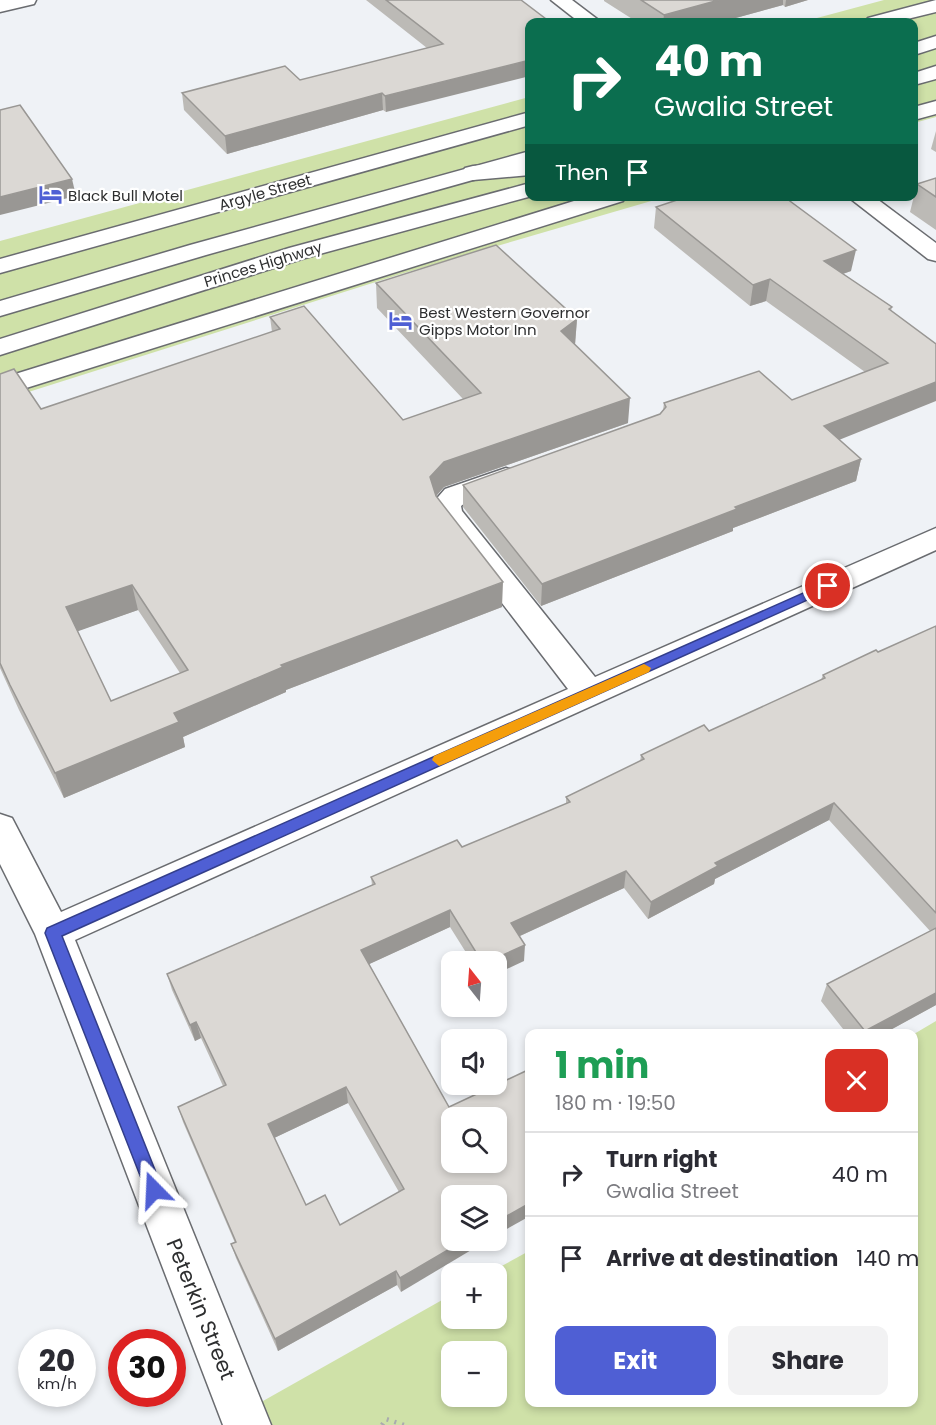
<!DOCTYPE html>
<meta charset="utf-8">
<style>
body{margin:0;font-family:Poppins,sans-serif;background:#f2f2f3;color:#2b2b33;height:100vh;display:flex;flex-direction:column;font-size:22px;white-space:nowrap}
*{box-sizing:border-box;margin:0}
p{font-size:20px;color:#7c7c81}
.icon{flex:none;width:33px;height:33px;fill:none;stroke:currentColor;stroke-width:2;stroke-linecap:round;stroke-linejoin:round}
.map{position:relative;flex:1;overflow:hidden}
.side{position:absolute;left:525px;top:1029px;width:393px;height:378px;display:flex;flex-direction:column;background:#fff;border-radius:12px;box-shadow:0 3px 9px #0003}
.side>*{flex:none}
.banner{position:absolute;left:525px;top:18px;width:393px;height:183px;border-radius:12px;box-shadow:0 3px 9px #0003;background:#0b6e4f;color:#fff;overflow:hidden}
.needle{width:39px;rotate:343deg}
.controls{position:absolute;left:441px;top:951px;display:grid;gap:12px}
.controls a{display:grid;place-items:center;width:66px;height:66px;border-radius:12px;background:#fff;box-shadow:0 3px 9px #0003;font-size:30px}
.speed{position:absolute;left:18px;top:1329px;display:flex;gap:12px;font-size:30px;font-weight:700;text-align:center}
.speed>*{display:grid;place-content:center;width:78px;height:78px;border-radius:50%;background:#fff;box-shadow:0 3px 9px #0003;line-height:1}
.speed small{font-size:15px;font-weight:400}
.speed .limit{border:9px solid #d22;background:#fff;color:#111}
.pin{position:absolute;display:grid;place-items:center;width:51px;height:51px;color:#fff;margin:-26px;border:3px solid #fff;border-radius:50%;box-shadow:0 2px 6px #0007}
.me{position:absolute;width:66px;margin:-33px;rotate:339deg;stroke-linejoin:round;filter:drop-shadow(0 0 4px #0008)}
.turn{display:flex;align-items:center;gap:21px;height:126px;padding:0 30px;font-size:27px}
.turn .icon{width:78px;height:78px;stroke-width:2.5}
.turn b{display:block;font-size:42px;line-height:51px}
.then{display:flex;align-items:center;height:57px;padding:0 30px;background:#0003;gap:12px;font-size:22px}
.round{display:grid;place-items:center;flex:none;width:63px;height:63px;border-radius:12px;background:#f2f2f3}
.headline{display:flex;align-items:center;justify-content:space-between;height:102px;padding:0 30px}
h1{font-size:36px;font-weight:700;line-height:45px;color:#1e9e55}
.cta{display:flex;gap:12px;margin-top:auto;padding:12px 30px}
.cta a{flex:1;height:69px;border-radius:12px;background:#4f5fd4;color:#fff;font-size:24px;font-weight:700;line-height:69px;text-align:center}
.cta a+a{background:#f2f2f3;color:#2b2b33}
ul{padding:0;list-style:none}
li{display:flex;align-items:center;gap:18px;height:84px;padding:0 30px;border-top:2px solid #e1e1e2}
li div{flex:1}
li b{display:block;font-size:22px}
li em{font-style:normal}
.map>svg:first-child{display:block}
.green{fill:#cfe1a8;fill-rule:evenodd}
.lines{fill:none;stroke-linecap:round;stroke-linejoin:round}
.minor-casing{stroke:#6a6c70;stroke-width:3}
.highway-casing{stroke:#6a6c70;stroke-width:3}
.path{stroke:#a9abae;stroke-width:4.5;stroke-dasharray:2 6;stroke-linecap:butt}
.minor{fill:#fff;fill-rule:evenodd}
.highway{fill:#fff;fill-rule:evenodd}
.wall{fill:#bcbab6;fill-rule:evenodd}
.shaded-wall{fill:#999794}
.building{fill:#dbd8d4;stroke:#999794;stroke-width:1.5;fill-rule:evenodd}
.route{fill:#4f5fd4;stroke:#333e8a;stroke-width:1.5}
.slow{fill:#f59e0b}
.labels{text-anchor:middle;dominant-baseline:central;stroke-width:4.5;stroke-linejoin:round;paint-order:stroke}
.far-street-label{font-size:15px;fill:#2d2e2f;stroke:#fff}
.far-poi-label{font-size:15px;fill:#2d2e2f;stroke:#fff;text-anchor:start}
.near-street-label{font-size:21px;fill:#2d2e2f;stroke:#fff}
</style>
<div class="map">
<svg width="936" height="1425" viewBox="0 0 936 1425">
<rect width="100%" height="100%" fill="#eff2f6"/>
<g class="green">
<polygon points="884,0 936,0 936,117 914,123 914,22 802,22"/>
<polygon points="529,97 530,196 665,197 401,274 0,401 0,241"/>
<path d="M936,1021v404h-701l-3,-10 31,-14 188,-106 1,23h44v-44l-7,-1 40,-22 1,151h384v-368zM452,1352h44v44h-44z"/>
</g>
<g class="lines">
<defs>
<g id="minor">
<polygon points="0,0 36,0 34,4 0,12"/>
<polygon points="551,0 572,0 601,22 579,22"/>
<polygon points="936,0 936,12 895,22 865,22 868,18"/>
<polygon points="936,101 936,114 914,120 914,107"/>
<polygon points="530,112 530,125 0,273 0,259"/>
<polygon points="530,161 530,175 473,180 465,178 462,173 465,168 473,166"/>
<polygon points="590,196 626,196 623,201 23,389 0,392 0,376 12,375"/>
<polygon points="847,196 873,196 936,243 936,261 928,259"/>
<polygon points="506,468 516,471 520,477 516,483 465,503 461,506 462,511 595,677 936,528 936,550 75,940 271,1425 223,1425 35,934 0,864 0,814 12,818 61,912 568,689 433,513 432,504 445,489"/>
</g>
<g id="highway">
<polygon points="936,36 936,48 914,55 914,43"/>
<polygon points="936,66 936,79 914,85 914,73"/>
<polygon points="530,151 530,164 206,255 0,316 0,301 190,245"/>
<polygon points="530,183 530,196 532,196 305,258 0,355 0,339 289,248"/>
</g>
</defs>
<use href="#minor" class="minor-casing"/>
<use href="#highway" class="highway-casing"/>
<polyline class="path" points="382,1425 386,1419 404,1425"/>
<use href="#minor" class="minor"/>
<use href="#highway" class="highway"/>
</g>
<g class="wall">
<polygon points="366,0 521,0 386,112 383,110 227,154 184,110 182,93 300,80 427,48"/>
<polygon points="604,0 808,0 785,7 783,5 721,22 637,22 604,1"/>
<polygon points="936,131 936,152 931,149"/>
<polygon points="936,178 936,230 910,212 917,184"/>
<polygon points="656,207 851,271 843,274 892,307 891,311 936,344 839,440 861,459 856,481 733,528 733,531 541,606 463,507 463,485 660,414 663,410 664,403 792,400 865,372 766,301 750,306 654,228"/>
<path d="M376,283l201,36 -2,26 53,78 -184,64 -8,9 66,111 -216,83v2l-103,45 2,10 -121,51 -45,-88 -19,-42v-294l41,35 231,-77 -2,-15 133,103 60,-21 -86,-91zM138,610l42,63 -69,28 -34,-70z"/>
<path d="M936,626v379l-53,29h-36l-26,-33 6,-17 103,-53 -101,-111 -114,59 -1,5 -66,35 -24,-31 -104,48 4,25 -52,1 -22,-35 -81,37 80,143 -48,185 -4,-7 -119,66 -42,-93 -5,-14 4,-1 -52,-121 -5,-15 45,-21 -22,-48 -6,3 -23,-51 -5,-16 205,-89 -1,-8 91,-30 104,-43v-7l74,-35 1,-7 68,-24 112,-51 2,-5 55,-23zM348,1103l51,89 -59,33 -34,-20 -32,-67z"/>
</g>
<g class="shaded-wall">
<polygon points="719,0 783,0 783,5 721,22 663,22 664,15"/>
<polygon points="786,0 808,0 785,7"/>
<polygon points="530,60 530,76 386,112 385,96"/>
<polygon points="382,93 383,110 227,154 225,136"/>
<polygon points="72,179 76,196 0,215 0,197"/>
<polygon points="856,250 851,271 819,282 824,261"/>
<polygon points="770,279 766,301 750,306 753,285"/>
<polygon points="577,319 575,344 559,356 561,331"/>
<polygon points="936,382 936,401 819,448 824,426"/>
<polygon points="630,398 628,423 444,487 430,503 430,477 444,462"/>
<polygon points="861,459 856,481 733,528 733,531 541,606 542,584 735,507"/>
<polygon points="503,582 502,607 286,690 286,692 183,737 185,747 64,798 55,773 174,713 281,665"/>
<polygon points="132,585 138,610 73,633 66,607"/>
<polygon points="834,803 829,820 715,879 714,884 648,919 651,902 715,863"/>
<polygon points="626,871 624,888 511,940 511,923"/>
<polygon points="450,910 450,927 363,967 361,950"/>
<polygon points="525,945 524,961 496,974 496,962 487,962"/>
<polygon points="936,993 936,1005 883,1034 864,1034 865,1031"/>
<polygon points="196,1022 201,1038 195,1041 190,1025"/>
<polygon points="346,1087 348,1103 272,1139 268,1124"/>
<polygon points="530,1203 530,1216 496,1235 496,1222"/>
<polygon points="465,1240 488,1240 401,1292 400,1278"/>
<polygon points="396,1271 397,1285 278,1351 275,1339"/>
</g>
<g class="building">
<polygon points="386,0 521,0 550,22 530,22 530,60 385,96 382,93 225,136 182,93 285,66 300,80 443,44"/>
<polygon points="641,0 719,0 664,15"/>
<polygon points="20,105 72,179 0,197 0,110"/>
<polygon points="936,178 936,197 917,184"/>
<polygon points="689,196 783,196 856,250 824,261 892,307 889,309 936,344 936,382 824,426 861,459 735,507 737,509 542,584 463,485 660,414 666,407 664,403 759,371 792,400 888,363 770,279 753,285 656,207"/>
<path d="M496,245l81,74 -16,12 69,67 -186,64 -14,15 6,19 67,86 -222,83 2,2 -109,46 5,9 -124,51 -45,-88 -10,-22v-289l14,-5 27,40 239,-80 -10,-12 34,-11 99,114 78,-27 -105,-110zM132,585l56,85 -77,31 -45,-94z"/>
<path d="M936,626v287l-102,-110 -119,60 3,3 -67,36 -25,-31 -115,52 14,22 -38,17h-5l-32,-52 -89,40 88,157 81,-38v134l-34,19v-26h-44v44h13l-65,38 -4,-7 -121,68 -44,-95 5,-2 -58,-135 48,-22 -30,-63 -6,3 -23,-51 208,-90 -4,-7 86,-37 5,7 108,-45 -4,-5 78,-38 -3,-4 63,-30 5,6 116,-53 -2,-3 53,-25 2,2zM346,1087l58,102 -64,36 -15,-30 -19,10 -38,-81zM452,1118h44v44h-44z"/>
<polygon points="936,928 936,993 865,1031 827,984"/>
</g>
<polygon class="route" points="828,582 832,583 834,586 832,589 62,936 163,1190 160,1196 154,1198 148,1196 45,933 47,928"/>
<polygon class="slow" points="644,664 651,668 649,672 444,764 439,766 432,760 434,756"/>
<defs>
<symbol id="hotel-bare" viewBox="-9 -9 18 18"><path d="M-6-4.5h1.5V1H6V5H4.5V3h-9V5H-6ZM-4 0a1.8 1.8 0 1 1 3.6 0ZM.5 0V-2.5h3Q6-2.5 6 0Z" fill="#4f5fd4" stroke="#fff" stroke-width="2.5" paint-order="stroke"/></symbol>
</defs>
<g fill-rule="evenodd">
<use href="#hotel-bare" x="34" y="178" width="33" height="33"/>
<use href="#hotel-bare" x="384" y="304" width="33" height="33"/>
</g>
<g class="labels">
<g class="far-street-label">
<text transform="translate(265 192) rotate(-16)">Argyle Street</text>
<text transform="translate(263 264) rotate(-17)">Princes Highway</text>
</g>
<g class="far-poi-label">
<text x="68" y="195">Black Bull Motel</text>
<text x="419" y="312">Best Western Governor<tspan x="419" dy="17">Gipps Motor Inn</tspan></text>
</g>
<g class="near-street-label">
<text transform="translate(201 1309) rotate(68)">Peterkin Street</text>
</g>
</g>
</svg>
<div class="controls">
<a><svg class="needle" viewBox="-14 -14 28 28"><path d="M0-13l5 13h-10z" fill="#e53935"/><path d="M0 13l5-13h-10z" fill="#7c7c81"/></svg></a>
<a><svg class="icon" aria-label="sound" viewBox="0 0 24 24"><path d="M4 9h4l5-4v14l-5-4H4zM17 9q2 3 0 6"/></svg></a>
<a><svg class="icon" aria-label="search" viewBox="0 0 24 24"><circle cx="10" cy="10" r="6"/><path d="M15 15l6 6"/></svg></a>
<a><svg class="icon" aria-label="layers" viewBox="0 0 24 24"><path d="M12 4l9 5-9 5-9-5zM3 14l9 5 9-5"/></svg></a>
<a>+</a>
<a>−</a>
</div>
<div class="speed"><div>20<small>km/h</small></div><div class="limit">30</div></div>
<div class="pin" style="left:828px;top:586px;background:#d93025"><svg class="icon" aria-label="arrive" viewBox="0 0 24 24"><path d="M6 21V4h12l-3 4 3 4H6"/></svg></div>
<svg class="me" style="left:154px;top:1190px" viewBox="-20 -20 40 40"><path d="M0-17L14 15 0 8-14 15z" fill="#4f5fd4" stroke="#fff" stroke-width="4"/></svg>
<div class="banner">
<div class="turn"><svg class="icon" aria-label="right" viewBox="0 0 24 24"><path d="M7 20v-9h11M14 6l5 5-5 5"/></svg><div><b>40 m</b>Gwalia Street</div></div>
<div class="then">Then<svg class="icon" aria-label="arrive" viewBox="0 0 24 24"><path d="M6 21V4h12l-3 4 3 4H6"/></svg></div>
</div>
<section class="side">
<div class="headline"><div><h1>1 min</h1><p>180 m · 19:50</p></div><a class="round" style="background:#d93025;color:#fff"><svg class="icon" aria-label="close" viewBox="0 0 24 24"><path d="M6 6l12 12M18 6L6 18"/></svg></a></div>
<ul>
<li><svg class="icon" aria-label="right" viewBox="0 0 24 24"><path d="M7 20v-9h11M14 6l5 5-5 5"/></svg><div><b>Turn right</b><p>Gwalia Street</p></div><em>40 m</em></li>
<li><svg class="icon" aria-label="arrive" viewBox="0 0 24 24"><path d="M6 21V4h12l-3 4 3 4H6"/></svg><div><b>Arrive at destination</b></div><em>140 m</em></li>
</ul>
<div class="cta"><a>Exit</a><a>Share</a></div>
</section>
</div>
